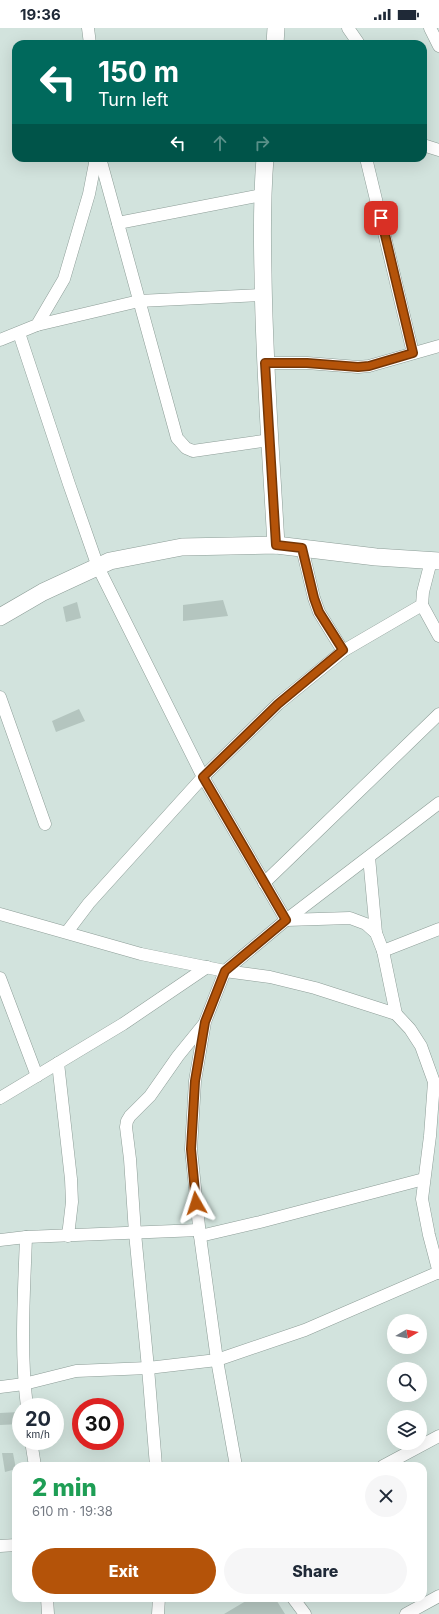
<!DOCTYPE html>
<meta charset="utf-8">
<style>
body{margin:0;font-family:Inter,sans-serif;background:#f6f6f7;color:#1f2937;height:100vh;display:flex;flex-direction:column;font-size:15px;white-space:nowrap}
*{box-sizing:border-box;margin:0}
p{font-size:13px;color:#747a83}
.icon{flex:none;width:22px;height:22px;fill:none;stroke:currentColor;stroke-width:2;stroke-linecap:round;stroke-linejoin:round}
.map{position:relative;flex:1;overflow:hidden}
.sheet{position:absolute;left:12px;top:1434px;width:415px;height:140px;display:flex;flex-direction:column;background:#fff;border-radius:12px;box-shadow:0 4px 16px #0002}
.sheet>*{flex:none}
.banner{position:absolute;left:12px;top:12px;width:415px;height:122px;border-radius:12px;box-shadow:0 4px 16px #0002;background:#00695c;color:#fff;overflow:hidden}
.needle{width:26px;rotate:80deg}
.controls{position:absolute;left:387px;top:1286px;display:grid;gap:8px}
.controls a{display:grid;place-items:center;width:40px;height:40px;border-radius:50%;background:#fff;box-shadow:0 4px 16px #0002;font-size:20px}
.speed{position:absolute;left:12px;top:1370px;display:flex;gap:8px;font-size:20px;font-weight:700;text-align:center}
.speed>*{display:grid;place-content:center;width:52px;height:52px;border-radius:50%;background:#fff;box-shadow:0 4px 16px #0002;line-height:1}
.speed small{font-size:10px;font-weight:400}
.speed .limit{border:6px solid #d22;background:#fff;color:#111}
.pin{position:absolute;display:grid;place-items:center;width:34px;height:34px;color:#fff;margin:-17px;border-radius:8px;box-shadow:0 2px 6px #0006}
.me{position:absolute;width:44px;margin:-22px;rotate:354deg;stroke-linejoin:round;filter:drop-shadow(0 0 3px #0008)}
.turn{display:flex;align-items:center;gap:14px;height:84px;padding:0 20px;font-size:18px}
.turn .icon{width:52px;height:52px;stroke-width:2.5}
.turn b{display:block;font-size:28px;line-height:34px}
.lanes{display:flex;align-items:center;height:38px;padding:0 20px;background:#0003;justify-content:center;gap:20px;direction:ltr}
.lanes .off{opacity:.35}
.round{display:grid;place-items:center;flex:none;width:42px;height:42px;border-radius:21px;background:#f6f6f7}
.summary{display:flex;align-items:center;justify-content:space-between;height:68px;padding:0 20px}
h1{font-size:24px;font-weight:800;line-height:30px;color:#1e9e55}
.primary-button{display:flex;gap:8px;margin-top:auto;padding:8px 20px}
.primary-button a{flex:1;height:46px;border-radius:24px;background:#b45309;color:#fff;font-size:16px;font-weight:800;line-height:46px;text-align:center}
.primary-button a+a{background:#f6f6f7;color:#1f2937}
.status{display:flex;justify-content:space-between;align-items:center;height:28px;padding:0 20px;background:#fff;direction:ltr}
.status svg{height:11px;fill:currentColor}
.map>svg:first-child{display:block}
.building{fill:#b4c5bf}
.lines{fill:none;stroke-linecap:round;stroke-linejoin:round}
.street-casing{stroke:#8d9d97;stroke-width:13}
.secondary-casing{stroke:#8d9d97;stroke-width:18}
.street{stroke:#fff;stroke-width:12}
.secondary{stroke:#fff;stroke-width:17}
.route-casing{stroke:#753606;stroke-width:10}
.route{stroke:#b45309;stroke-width:7}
</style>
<div class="status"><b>19:36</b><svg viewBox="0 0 49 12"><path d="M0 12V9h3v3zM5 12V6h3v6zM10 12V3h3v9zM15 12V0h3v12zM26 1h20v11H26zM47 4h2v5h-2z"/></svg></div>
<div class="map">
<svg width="439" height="1586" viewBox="0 0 439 1586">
<rect width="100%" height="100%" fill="#d2e3dd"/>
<g class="building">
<polygon points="223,572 228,588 183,593 183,577"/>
<polygon points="77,574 81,590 66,594 63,579"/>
<polygon points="79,681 85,693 56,704 52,693"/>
<polygon points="19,1384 21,1396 0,1397 0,1385"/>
<polygon points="2,1425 13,1425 16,1441 5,1444"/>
<polygon points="251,1570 275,1570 285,1586 224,1586"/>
</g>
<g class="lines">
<defs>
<g id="street">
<polyline points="88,0 90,16"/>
<polyline points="348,0 359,16"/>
<polyline points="430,0 439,18"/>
<polyline points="423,117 439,122"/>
<polyline points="100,130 177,410 186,420 193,423 270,412"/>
<polyline points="366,130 413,325"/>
<polyline points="118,195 262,167"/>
<polyline points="37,297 139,273 263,267"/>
<polyline points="19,305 69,456 98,539 203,749 286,892 350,890 366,896 376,905"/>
<polyline points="0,312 37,297 64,251 89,166 96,130"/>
<polyline points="265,335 307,335 358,339 369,338 439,318"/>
<polyline points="302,520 314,570 319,584 343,623"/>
<polyline points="422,577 439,608"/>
<polyline points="0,669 45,796"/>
<polyline points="369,829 376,905 383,923 396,986"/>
<polyline points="264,855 439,686"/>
<polyline points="0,886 141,926 225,943 270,949 315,960 396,986 410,1001 421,1018 434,1054 430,1108 422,1171 429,1207 439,1245"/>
<polyline points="67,904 89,875 203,749 278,676 343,623 422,577 423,564 431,533"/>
<polyline points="383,923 439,901"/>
<polyline points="0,950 37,1048"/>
<polyline points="58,1035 71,1151 72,1174 68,1208"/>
<polyline points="0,1070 123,996 207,939"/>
<polyline points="200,1208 260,1194 424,1151"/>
<path d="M26,1209c-2,57 -6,114 1,170"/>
<polyline points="0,1212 26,1209 199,1202"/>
<polyline points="0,1359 24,1356 76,1343 148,1340 217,1332 305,1302 439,1244"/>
<polyline points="31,1413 35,1438"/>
<polyline points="156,1438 148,1340 135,1205 130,1131 126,1099 127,1093 130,1088 150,1068 178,1028 204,996"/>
<polyline points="236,1438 217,1332 200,1208 191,1121 195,1053 205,994 225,943 286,892 439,775"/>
<polyline points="383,1438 439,1408"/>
<polyline points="0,1518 16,1517"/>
<polyline points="47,1570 48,1586"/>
<polyline points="293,1570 305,1586"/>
<polyline points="158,1586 159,1570"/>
<polyline points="406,1586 439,1568"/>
</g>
<g id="secondary">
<polyline points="275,16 276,0"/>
<path d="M265,130c-3,38 -3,76 -2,115 1,91 8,182 13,272"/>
<polyline points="0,589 43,564 110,533 182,519 276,517 376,529 439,533"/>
</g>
</defs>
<use href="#street" class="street-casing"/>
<use href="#secondary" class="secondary-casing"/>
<use href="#street" class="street"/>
<use href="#secondary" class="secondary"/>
</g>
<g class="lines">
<defs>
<polyline id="route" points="196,1175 191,1121 195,1053 205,994 225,943 286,892 203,749 278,676 343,622 319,584 314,570 302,520 276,517 265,335 307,335 358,339 369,338 413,325 381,190"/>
</defs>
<use href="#route" class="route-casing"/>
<use href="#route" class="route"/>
</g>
</svg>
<div class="controls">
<a><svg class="needle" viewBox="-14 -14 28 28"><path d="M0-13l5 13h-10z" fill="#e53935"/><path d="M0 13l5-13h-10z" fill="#747a83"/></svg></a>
<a><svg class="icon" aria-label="search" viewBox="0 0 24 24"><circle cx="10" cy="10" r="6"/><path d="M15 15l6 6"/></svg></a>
<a><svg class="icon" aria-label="layers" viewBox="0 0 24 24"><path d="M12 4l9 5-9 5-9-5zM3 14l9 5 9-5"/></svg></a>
</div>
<div class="speed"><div>20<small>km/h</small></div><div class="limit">30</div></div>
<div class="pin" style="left:381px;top:190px;background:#d93025"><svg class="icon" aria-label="arrive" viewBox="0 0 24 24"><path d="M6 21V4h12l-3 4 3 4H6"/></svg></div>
<svg class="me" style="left:196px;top:1175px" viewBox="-20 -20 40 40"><path d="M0-17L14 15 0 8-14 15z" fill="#b45309" stroke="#fff" stroke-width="4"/></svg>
<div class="banner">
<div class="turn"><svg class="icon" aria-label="left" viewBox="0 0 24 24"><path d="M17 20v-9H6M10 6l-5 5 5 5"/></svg><div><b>150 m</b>Turn left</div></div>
<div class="lanes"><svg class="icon" aria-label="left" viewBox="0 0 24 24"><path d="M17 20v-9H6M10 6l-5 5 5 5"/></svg><svg class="icon off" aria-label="ahead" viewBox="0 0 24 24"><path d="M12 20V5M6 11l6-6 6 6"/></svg><svg class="icon off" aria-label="right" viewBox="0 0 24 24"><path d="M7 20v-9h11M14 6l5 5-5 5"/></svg></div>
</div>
<section class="sheet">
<div class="summary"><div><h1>2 min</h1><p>610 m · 19:38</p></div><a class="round"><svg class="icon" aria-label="close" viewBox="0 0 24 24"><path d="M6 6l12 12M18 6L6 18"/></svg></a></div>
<div class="primary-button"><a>Exit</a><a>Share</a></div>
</section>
</div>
